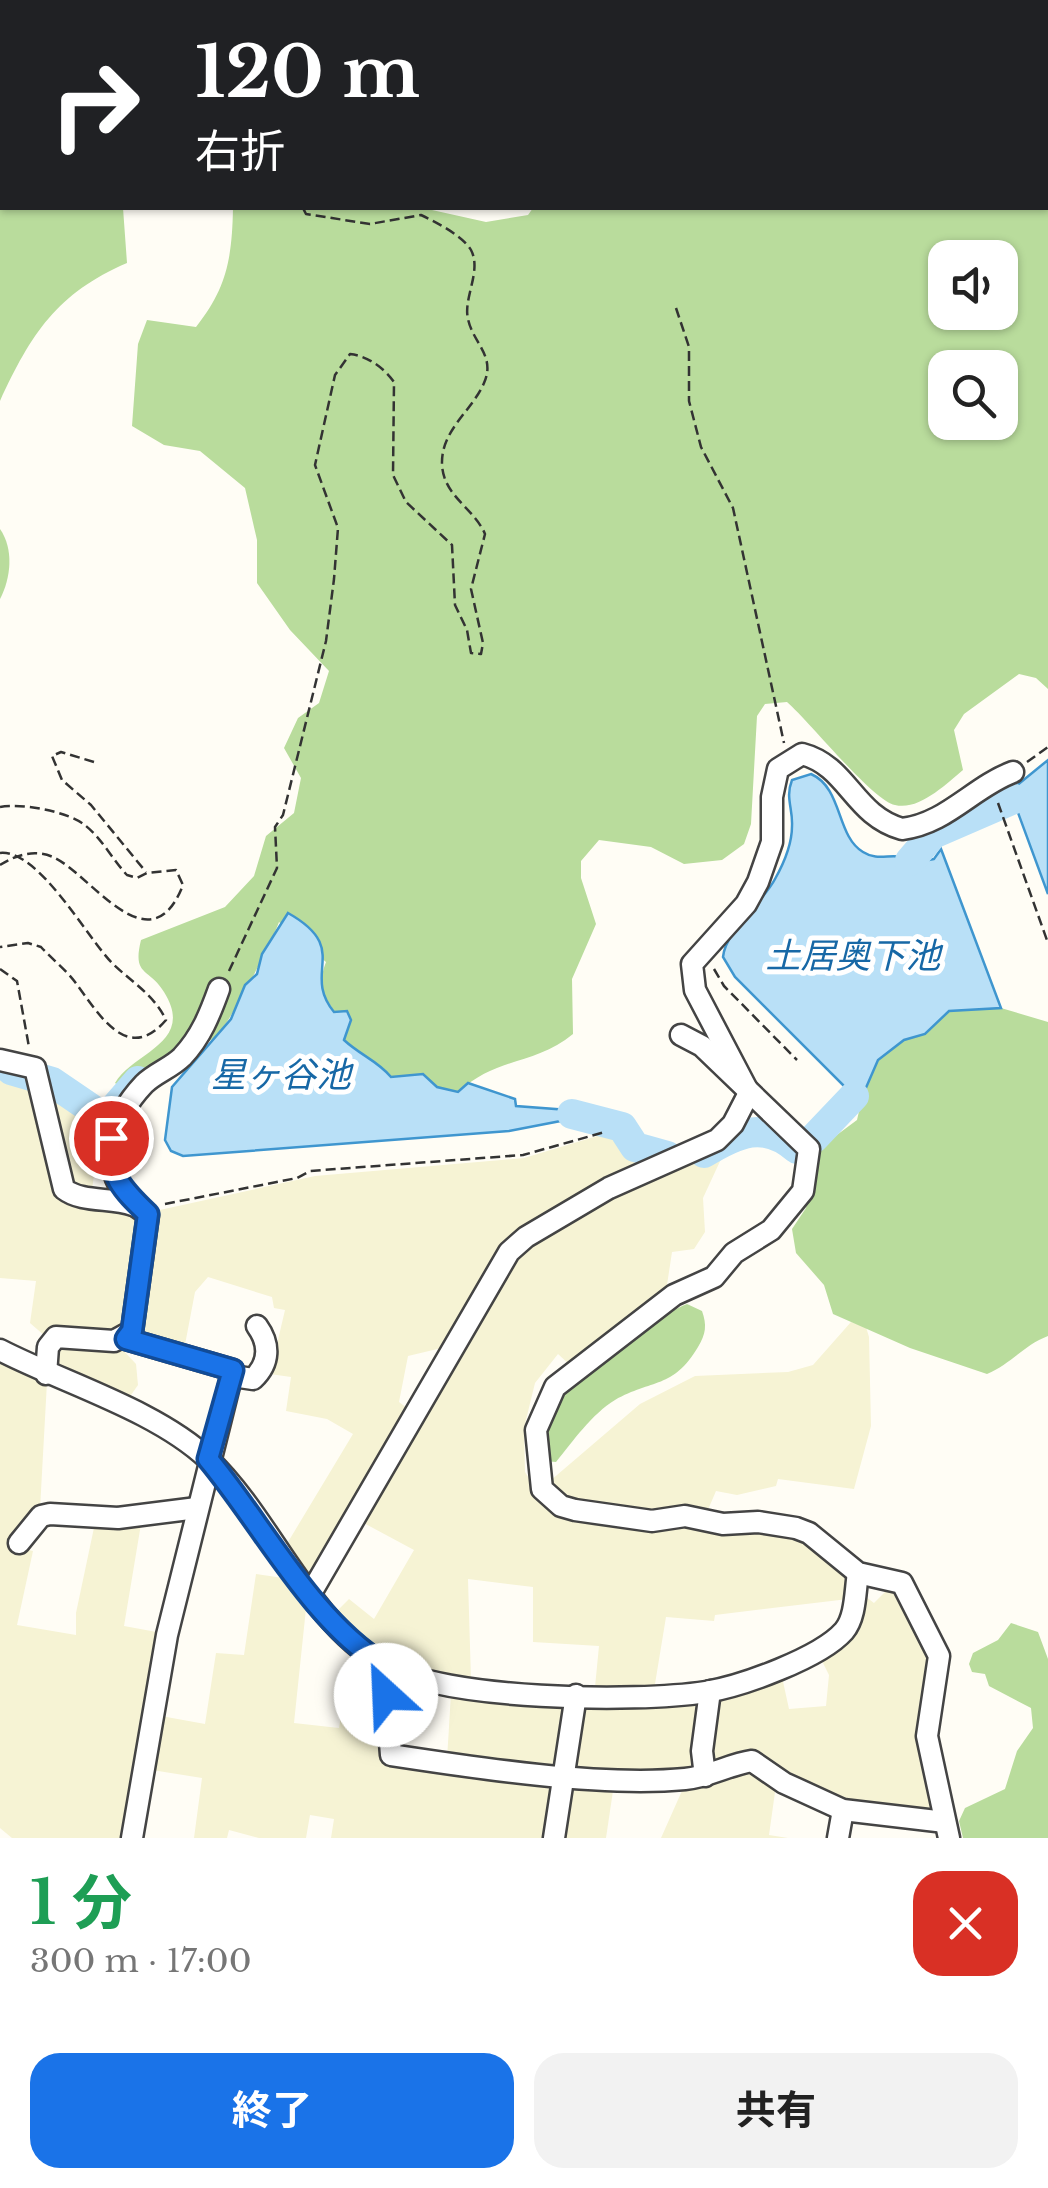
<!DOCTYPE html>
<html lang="ja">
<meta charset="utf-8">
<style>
body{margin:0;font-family:"Libre Baskerville","Noto Sans JP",serif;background:#f2f2f2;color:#222;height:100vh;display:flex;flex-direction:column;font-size:38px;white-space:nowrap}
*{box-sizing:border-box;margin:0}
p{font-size:32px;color:#767676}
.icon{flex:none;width:55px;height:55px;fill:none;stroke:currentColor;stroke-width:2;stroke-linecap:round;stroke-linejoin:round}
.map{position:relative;height:1838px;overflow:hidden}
.drawer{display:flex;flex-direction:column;background:#fff;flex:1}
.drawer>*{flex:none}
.guide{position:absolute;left:0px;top:0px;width:1050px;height:210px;box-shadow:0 2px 8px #0004;background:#202124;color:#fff;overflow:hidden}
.fabs{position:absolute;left:928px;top:240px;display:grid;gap:20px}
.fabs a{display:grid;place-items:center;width:90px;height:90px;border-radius:20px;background:#fff;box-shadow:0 2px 8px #0004;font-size:50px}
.pin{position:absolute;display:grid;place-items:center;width:85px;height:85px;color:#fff;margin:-42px;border:5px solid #fff;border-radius:50%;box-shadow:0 2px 10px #0007}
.me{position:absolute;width:110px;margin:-55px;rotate:335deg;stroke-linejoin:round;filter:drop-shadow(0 0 8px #0008)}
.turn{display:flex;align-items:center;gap:35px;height:210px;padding:0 30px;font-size:45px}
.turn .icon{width:130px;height:130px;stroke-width:2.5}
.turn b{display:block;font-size:70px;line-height:85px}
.round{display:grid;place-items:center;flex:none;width:105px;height:105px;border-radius:30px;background:#f2f2f2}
.head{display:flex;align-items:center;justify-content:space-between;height:170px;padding:0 30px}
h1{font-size:60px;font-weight:700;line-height:75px;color:#1e9e55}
.primary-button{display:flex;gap:20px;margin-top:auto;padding:20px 30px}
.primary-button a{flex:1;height:115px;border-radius:30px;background:#1a73e8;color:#fff;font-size:40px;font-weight:700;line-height:115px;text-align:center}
.primary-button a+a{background:#f2f2f2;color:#222}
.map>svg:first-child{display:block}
.farmland{fill:#f6f3d4}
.forest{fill:#b9dc9c;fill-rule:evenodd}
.water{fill:#b9e0f7;stroke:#3f96cf;stroke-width:2.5}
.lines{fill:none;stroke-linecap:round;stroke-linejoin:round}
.river{stroke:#b9e0f7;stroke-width:30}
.minor-casing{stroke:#444;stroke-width:25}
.path{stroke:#333;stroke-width:2.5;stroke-dasharray:10 5;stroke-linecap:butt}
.minor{stroke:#fff;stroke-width:20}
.route-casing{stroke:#114b97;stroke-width:25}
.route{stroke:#1a73e8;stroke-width:18}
.labels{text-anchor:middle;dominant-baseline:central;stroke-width:10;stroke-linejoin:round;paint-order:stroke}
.water-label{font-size:35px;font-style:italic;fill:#1768a6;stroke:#fff}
</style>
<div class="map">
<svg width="1048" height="1838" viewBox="0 0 1048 1838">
<rect width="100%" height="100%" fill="#fffdf5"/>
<g class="farmland">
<polygon points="0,1077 19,1083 35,1094 58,1188 142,1218 122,1333 45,1336 30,1323 36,1281 0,1278"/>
<polygon points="51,1097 70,1100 100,1124 92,1191 70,1188"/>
<polygon points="614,1131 622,1134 637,1156 655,1159 520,1238 450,1346 408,1356 399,1402 411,1411 311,1581 285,1547 353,1434 327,1419 286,1411 291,1377 270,1374 285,1310 274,1308 272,1297 208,1277 195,1292 184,1350 136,1338 155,1211 315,1176 524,1158"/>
<polygon points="719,1146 722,1157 703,1198 705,1232 694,1249 672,1252 667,1285 670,1293 571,1366 558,1354 535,1383 524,1428 525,1472 540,1496 798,1532 851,1576 848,1599 715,1615 714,1621 666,1617 654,1690 595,1687 599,1646 533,1642 533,1587 468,1579 471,1680 425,1671 388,1658 337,1611 349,1599 374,1619 414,1550 360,1521 512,1255 597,1201"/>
<polygon points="851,1322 866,1327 869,1337 871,1426 854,1489 778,1479 776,1486 737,1495 716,1491 707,1512 693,1507 666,1513 581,1502 556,1491 550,1481 640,1404 695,1376 788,1372 813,1365"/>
<polygon points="56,1346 121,1348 136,1364 138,1385 126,1402 54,1370"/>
<polygon points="0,1358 47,1382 40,1509 20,1548 33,1551 17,1625 76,1635 76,1613 95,1523 141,1524 124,1626 162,1633 124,1838 12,1838 0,1828"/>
<polygon points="256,1574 290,1579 307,1599 294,1723 339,1728 350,1658 357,1658 382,1692 385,1761 560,1781 550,1838 331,1838 334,1819 310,1815 306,1838 259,1838 229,1830 227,1838 194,1838 202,1778 152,1770 161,1716 205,1724 216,1653 244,1655"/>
<polygon points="890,1587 895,1588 928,1643 938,1813 847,1804 786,1775 757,1754 713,1764 707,1751 714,1699 782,1677 789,1709 826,1706 829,1675 820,1657 862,1594 874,1603"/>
<polygon points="451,1694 565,1705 560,1770 447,1759"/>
<polygon points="704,1700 700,1768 677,1776 572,1769 583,1704"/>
<polygon points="745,1767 776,1785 769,1835 788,1838 661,1838 685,1784"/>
<polygon points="569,1781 614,1784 606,1838 559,1838"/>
</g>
<g class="forest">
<path d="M467,0h581v689l-12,-11 -17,-4 -55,40 -10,16 9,40c-17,14 -44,41 -68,35 -22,-4 -85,-83 -108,-103l-22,2 -8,12 -6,108 -7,20 -22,16 -38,4 -33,-17 -52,-7 -18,21v17l15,46 -24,55 1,55c-37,31 -78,23 -114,58l-22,-5 -14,-13 -32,3c-13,-16 -31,-22 -47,-37 1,-34 -34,-37 -18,-78l-47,-40c-7,19 -53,112 -68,118 -9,5 -21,5 -30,8 -23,9 -40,25 -56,42l-10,-7c18,-31 81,-40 49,-91 -15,-25 -32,-15 -23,-52l84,-33 29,-31 12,-40 28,-23 7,-35 -17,-30 14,-30 21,-15 10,-32 -39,-41 -33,-47v-43l-12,-52 -45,-37 -36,-6 -32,-19 6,-82 9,-24 49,7c31,-39 36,-69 37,-119h190l63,14 42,-7 5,-7h515v-206zM945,258h55v54h-55zM945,368h55v54h-55z"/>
<path d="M0,66l2,142h121l4,55c-70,30 -96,71 -127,138z"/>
<path d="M0,529c14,20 11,49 0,70z"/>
<path d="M1001,1008l47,14v314c-24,9 -37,28 -61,38l-77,-26 -77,-34 -9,-29 -28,-32 -4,-24 14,-21 12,-59 39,-29 8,-35 13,-25 26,-20 21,-6 24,-23z"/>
<path d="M687,1304l15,7c5,14 4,23 -4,36 -25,42 -46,32 -83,53 -23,14 -42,41 -59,62l-12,-1c1,-12 0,-27 3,-39 13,-49 95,-99 140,-118z"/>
<polygon points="1011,1623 1038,1632 1048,1659 1048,1838 963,1838 959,1821 965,1808 1005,1789 1017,1751 1033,1728 1031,1708 989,1686 985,1674 972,1672 969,1664 973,1653 998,1640"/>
</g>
<g class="water">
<polygon points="1048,760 1048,894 1010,791"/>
<path d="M811,774c32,14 25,62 52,78 14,9 26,2 39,5 12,2 19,5 32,2l7,-10 60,159 -52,3 -24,23 -21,6 -26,20 -16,37 -8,-1 -119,-119 -12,-20c3,-28 39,-53 52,-78 9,-16 17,-35 17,-53 1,-18 -7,-28 0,-46z"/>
<path d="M288,913c64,36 13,59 46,99l13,-1 4,9 -7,20c16,15 34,21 47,37l32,-3 14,13 21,5 10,-9 47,16 1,7 52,4 3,9 -62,12 -326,25 -12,-5 -6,-11 7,-53 59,-68 14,-34 12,-11 5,-20z"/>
</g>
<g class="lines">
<g class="river">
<polyline points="910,861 933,834 1014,799"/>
<polyline points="11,1070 52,1082 99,1114 111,1112 138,1081"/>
<polyline points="572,1114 622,1127 635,1147 667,1156"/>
<path d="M704,1153c33,-20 60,-33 93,-4l17,-11 40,-42"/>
</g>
<defs>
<g id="minor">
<polyline points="681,1035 702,1046 809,1149 803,1191 771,1230 734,1253 714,1277 674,1295 555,1387 536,1430 542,1489 561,1506 575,1510 652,1521 685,1516 723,1524 758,1522 796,1528 809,1533 858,1573 902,1583 939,1656 927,1736 949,1838"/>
<path d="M0,1060l35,8 29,121c18,14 47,8 69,16"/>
<polyline points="126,1339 233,1370 167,1635 132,1838"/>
<path d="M0,1350c64,33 156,60 208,109 64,61 97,160 176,206 60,35 251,38 322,27 36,-6 114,-34 138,-61 12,-14 11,-40 14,-58"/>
<path d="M46,1374l2,-27 8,-10 58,4 18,-10 16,-116c-6,-6 -13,-8 -18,-14 -34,-40 -17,-84 14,-117 11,-11 27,-16 38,-27 19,-20 28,-43 37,-68"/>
<path d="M233,1376l20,3c17,-16 17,-35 4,-53"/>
<polyline points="19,1543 41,1516 50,1514 118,1518 197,1508"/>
<path d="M311,1593l198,-341 17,-15 83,-49 108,-48 16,-16 16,-31 -54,-103 -3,-26 54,-60 12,-22 14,-40v-45l6,-28 24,-15c46,12 51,61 100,75 44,-5 71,-42 111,-57"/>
<path d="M384,1665l7,90c85,13 209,32 294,24 24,-2 45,-15 67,-18l32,22 59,27 102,12"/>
<polyline points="705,1776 702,1751 710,1691"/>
<polyline points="554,1838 576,1695"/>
<polyline points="838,1838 843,1810"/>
</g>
</defs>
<use href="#minor" class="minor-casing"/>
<g class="path">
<polyline points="523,0 524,2"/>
<polyline points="801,0 801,2"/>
<polyline points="1002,0 1003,2"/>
<polyline points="0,1 2,5"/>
<polyline points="85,2 86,2"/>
<polyline points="161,2 161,0"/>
<polyline points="1048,3 1048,0"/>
<polyline points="0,53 2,53"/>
<polyline points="676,308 689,347 689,401 701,447 733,508 784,743"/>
<polyline points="94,762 61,752 52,756 62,780 91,805 146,872"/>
<polyline points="1027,762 1048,747"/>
<polyline points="998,803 1048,943"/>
<path d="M0,807c21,-4 68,4 86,19 16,13 27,34 41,49l10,3 10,-5 29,-3 7,15c-33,85 -93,-12 -130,-28 -19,-8 -37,-2 -53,8"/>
<path d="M0,853c39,-4 87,85 113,111 20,19 41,31 53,56 -39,45 -67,-6 -91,-38 -9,-12 -23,-23 -34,-35l-13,-4 -28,4"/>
<polyline points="0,969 17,981 29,1047"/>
<polyline points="714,969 724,986 797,1060"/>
<path d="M229,971l48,-103 -2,-41 8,-12 43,-174 8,-62 4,-51 -23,-63 20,-90 15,-21c18,2 34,14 44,28l-1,93 13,27 46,43 3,60 12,25 4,23 10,1 2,-11 -12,-54 14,-55c-11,-26 -42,-38 -43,-70 -1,-34 30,-53 42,-81 12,-27 -11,-40 -16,-64 -5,-21 14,-48 3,-69 -8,-14 -35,-28 -50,-35l-51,9 -64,-10 -3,-6"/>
<polyline points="165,1204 297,1178 310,1171 523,1155 605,1132"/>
</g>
<use href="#minor" class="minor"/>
</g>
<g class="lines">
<defs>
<path id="route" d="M111,1138c-3,38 12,52 37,76l-16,117 -6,8 107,31 -25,89c55,66 102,160 176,206l2,30"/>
</defs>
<use href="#route" class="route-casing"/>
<use href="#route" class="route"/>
</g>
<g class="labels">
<g class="water-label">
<text x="853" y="955">土居奥下池</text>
<text x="281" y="1074">星ヶ谷池</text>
</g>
</g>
</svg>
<div class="fabs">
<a><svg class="icon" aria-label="sound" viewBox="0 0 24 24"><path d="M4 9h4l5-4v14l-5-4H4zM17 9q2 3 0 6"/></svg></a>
<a><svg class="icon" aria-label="search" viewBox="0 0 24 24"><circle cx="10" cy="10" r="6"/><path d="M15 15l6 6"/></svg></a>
</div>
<div class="pin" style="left:111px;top:1138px;background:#d93025"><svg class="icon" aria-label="arrive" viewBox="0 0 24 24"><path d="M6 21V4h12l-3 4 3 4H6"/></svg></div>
<svg class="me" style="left:386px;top:1695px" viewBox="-20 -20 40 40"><circle r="19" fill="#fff"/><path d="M0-13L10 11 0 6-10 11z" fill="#1a73e8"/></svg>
<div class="guide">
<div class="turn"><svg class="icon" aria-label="right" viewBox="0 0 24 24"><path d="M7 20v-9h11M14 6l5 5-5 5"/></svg><div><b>120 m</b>右折</div></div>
</div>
</div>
<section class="drawer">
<div class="head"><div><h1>1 分</h1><p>300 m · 17:00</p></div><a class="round" style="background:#d93025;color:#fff"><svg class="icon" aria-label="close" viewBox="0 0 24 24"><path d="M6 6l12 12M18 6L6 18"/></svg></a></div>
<div class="primary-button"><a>終了</a><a>共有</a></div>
</section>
